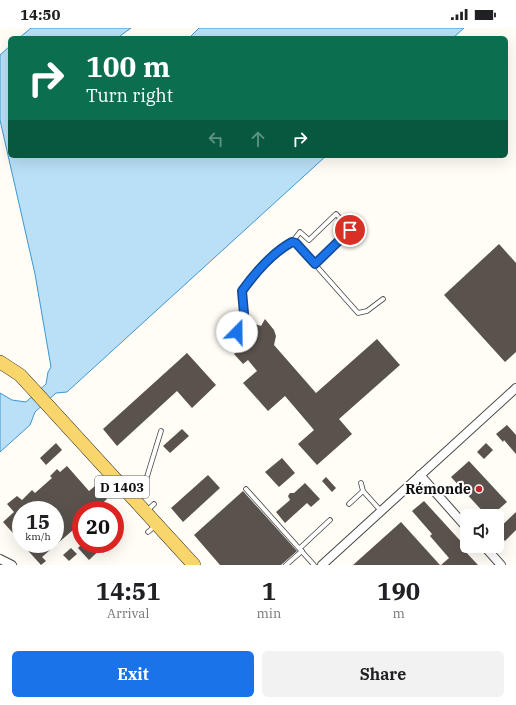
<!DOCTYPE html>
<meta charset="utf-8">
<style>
body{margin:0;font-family:"IBM Plex Serif",serif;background:#f2f2f2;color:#202124;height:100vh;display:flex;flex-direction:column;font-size:15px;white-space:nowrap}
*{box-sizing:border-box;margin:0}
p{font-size:13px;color:#757577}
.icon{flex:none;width:22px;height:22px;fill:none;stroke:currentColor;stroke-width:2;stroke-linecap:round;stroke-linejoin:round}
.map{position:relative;height:537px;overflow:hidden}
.details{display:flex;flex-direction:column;background:#fff;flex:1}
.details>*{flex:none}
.banner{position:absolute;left:8px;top:8px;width:500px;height:122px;border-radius:6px;box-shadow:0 4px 16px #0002;background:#0b6e4f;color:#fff;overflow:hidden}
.tools{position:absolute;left:460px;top:481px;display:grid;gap:8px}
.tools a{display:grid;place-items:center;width:44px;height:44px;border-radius:6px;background:#fff;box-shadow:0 4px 16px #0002;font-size:20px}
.speed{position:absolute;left:12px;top:473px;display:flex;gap:8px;font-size:20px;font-weight:700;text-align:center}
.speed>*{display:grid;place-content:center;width:52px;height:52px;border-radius:50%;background:#fff;box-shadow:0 4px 16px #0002;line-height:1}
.speed small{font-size:10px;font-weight:400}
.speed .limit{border:6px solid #d22;background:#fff;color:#111}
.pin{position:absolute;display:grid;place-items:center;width:34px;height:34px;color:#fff;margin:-17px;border:2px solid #fff;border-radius:50%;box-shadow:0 1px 4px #0007}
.me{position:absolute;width:44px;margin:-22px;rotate:22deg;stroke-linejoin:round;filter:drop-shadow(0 0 3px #0008)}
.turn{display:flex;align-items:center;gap:14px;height:84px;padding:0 12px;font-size:18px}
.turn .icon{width:52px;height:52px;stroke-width:2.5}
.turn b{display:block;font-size:28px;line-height:34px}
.lanes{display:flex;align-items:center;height:38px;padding:0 12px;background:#0003;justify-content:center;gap:20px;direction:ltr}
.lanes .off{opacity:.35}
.eta{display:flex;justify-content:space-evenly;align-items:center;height:68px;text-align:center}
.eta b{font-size:24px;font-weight:800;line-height:28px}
.primary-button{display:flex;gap:8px;margin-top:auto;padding:8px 12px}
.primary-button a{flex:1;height:46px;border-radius:6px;background:#1a73e8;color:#fff;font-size:16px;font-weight:800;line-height:46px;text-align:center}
.primary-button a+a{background:#f2f2f2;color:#202124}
.status{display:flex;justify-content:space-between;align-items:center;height:28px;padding:0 20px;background:#fff;direction:ltr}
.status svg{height:11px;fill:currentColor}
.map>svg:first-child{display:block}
.water{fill:#b9e0f7;stroke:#3f96cf}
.building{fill:#5a524d}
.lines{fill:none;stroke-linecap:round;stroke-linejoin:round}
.service-casing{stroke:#444;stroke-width:5.5}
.minor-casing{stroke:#444;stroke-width:10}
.primary-casing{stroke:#222;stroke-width:14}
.service{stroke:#fff;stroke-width:4}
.minor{stroke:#fff;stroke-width:8}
.primary{stroke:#f9d66b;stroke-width:13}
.route-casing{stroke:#114b97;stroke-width:10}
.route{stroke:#1a73e8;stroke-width:7}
.poi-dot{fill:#c4262e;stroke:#fff;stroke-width:1.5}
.labels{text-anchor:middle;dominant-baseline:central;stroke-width:4;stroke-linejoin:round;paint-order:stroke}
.shield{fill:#fff;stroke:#585858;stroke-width:1}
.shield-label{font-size:13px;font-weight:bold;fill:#111}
.poi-label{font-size:14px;font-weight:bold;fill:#111;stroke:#fff;text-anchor:end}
</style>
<div class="status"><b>14:50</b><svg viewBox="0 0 49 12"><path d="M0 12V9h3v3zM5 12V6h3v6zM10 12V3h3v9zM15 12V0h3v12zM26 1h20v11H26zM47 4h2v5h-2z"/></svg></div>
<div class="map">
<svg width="516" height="537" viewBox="0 0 516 537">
<rect width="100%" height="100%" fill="#fffdf5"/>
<g class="water">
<polygon points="31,0 131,0 120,8 121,10 19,10"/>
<polygon points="199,0 464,0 453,10 189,10"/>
<polygon points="10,18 10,128 326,128 67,364 56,365 35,384 30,397 0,424 0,365 12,372 26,374 46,356 48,344 51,339 35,246 0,92 0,27"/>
</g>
<g class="building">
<polygon points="499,216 516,235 516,324 505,334 444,267"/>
<polygon points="265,291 274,302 276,308 274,317 316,365 377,311 400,337 339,391 352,406 317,437 298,416 314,402 285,368 268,383 243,355 257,343 248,332 243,336 234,326 254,309 255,296 261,298"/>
<polygon points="187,325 216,357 192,380 177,363 117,418 103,401"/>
<polygon points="507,397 516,407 516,426 504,412 503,414 496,406"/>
<polygon points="182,401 189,408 170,425 163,418"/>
<polygon points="56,415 62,422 46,437 40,430"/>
<polygon points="486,415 493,422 484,431 477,424"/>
<polygon points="282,430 295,445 279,459 265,444"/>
<polygon points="469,433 507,474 491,488 487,488 451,449"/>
<polygon points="67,438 89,463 95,458 107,471 95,482 81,482 81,495 42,529 46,533 41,537 22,516 55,516 55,482 21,482 21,514 3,494 14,484 7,476 17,468 22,472 32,462 35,465 52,450 50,448 57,441 60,444"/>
<polygon points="208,447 220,460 183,494 171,480"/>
<polygon points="326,449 336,460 332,464 322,453"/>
<polygon points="305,455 320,471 311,479 307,475 285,495 276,484 290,472 288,468 290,465 294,465"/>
<polygon points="243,463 297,523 281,537 220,537 194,507"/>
<polygon points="424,473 466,519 463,521 478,537 441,537 449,530 430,508 432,506 412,483"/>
<polygon points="516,484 516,502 505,513 497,504 497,502"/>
<polygon points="401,494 440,537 353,537"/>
<polygon points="82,516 106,516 89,532 78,520"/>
<polygon points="71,520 77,526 69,533 63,527"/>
</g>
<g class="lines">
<defs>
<g id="service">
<polyline points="292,214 300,204 309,212 336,186 351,202 315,236"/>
<path d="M230,311l15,-14 -3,-34c13,-18 30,-38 50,-49l4,1 62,70 9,-2 16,-12"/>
<polyline points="361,455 363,463 381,483"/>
<polyline points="246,461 314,537"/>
<polyline points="136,471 142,465 161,403"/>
<polyline points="349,476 363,463"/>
<polyline points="147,483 154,476"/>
<polyline points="148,504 155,498"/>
<polyline points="300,520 330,492"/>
<polyline points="286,537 302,523"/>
</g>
<g id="minor">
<polyline points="420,447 467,500"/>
<polyline points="484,518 501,537"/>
<polyline points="0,531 12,537"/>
<polyline points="322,537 516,360"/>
</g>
<polyline id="primary" points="0,334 20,347 32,360 194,537"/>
</defs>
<use href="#service" class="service-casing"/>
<use href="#minor" class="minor-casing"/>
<use href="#primary" class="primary-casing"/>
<use href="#service" class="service"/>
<use href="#minor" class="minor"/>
<use href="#primary" class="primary"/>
</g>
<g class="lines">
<defs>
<path id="route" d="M237,304l8,-7 -3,-34c13,-18 30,-38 50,-49l4,1 19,21 35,-34"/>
</defs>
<use href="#route" class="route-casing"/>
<use href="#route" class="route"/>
</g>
<circle class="poi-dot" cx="479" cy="461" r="4"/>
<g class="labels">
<rect class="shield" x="95" y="448" width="54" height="22" rx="3"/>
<g class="shield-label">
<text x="122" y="459">D 1403</text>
</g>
<g class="poi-label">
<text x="471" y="461">Rémonde</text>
</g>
</g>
</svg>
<div class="tools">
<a><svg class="icon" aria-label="sound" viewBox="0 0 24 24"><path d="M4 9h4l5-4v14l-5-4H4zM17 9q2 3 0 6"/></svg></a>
</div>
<div class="speed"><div>15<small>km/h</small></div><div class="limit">20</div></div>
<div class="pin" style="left:350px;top:202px;background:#d93025"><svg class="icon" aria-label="arrive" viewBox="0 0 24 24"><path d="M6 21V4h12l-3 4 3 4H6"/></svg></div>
<svg class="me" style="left:237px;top:304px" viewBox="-20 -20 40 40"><circle r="19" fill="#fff"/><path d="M0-13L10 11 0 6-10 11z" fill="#1a73e8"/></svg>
<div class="banner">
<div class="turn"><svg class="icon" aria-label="right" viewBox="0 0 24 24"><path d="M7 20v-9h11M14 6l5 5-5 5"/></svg><div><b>100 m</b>Turn right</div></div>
<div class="lanes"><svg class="icon off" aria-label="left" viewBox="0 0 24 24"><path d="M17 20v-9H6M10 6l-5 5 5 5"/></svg><svg class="icon off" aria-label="ahead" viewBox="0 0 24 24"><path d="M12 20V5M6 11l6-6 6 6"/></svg><svg class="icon" aria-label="right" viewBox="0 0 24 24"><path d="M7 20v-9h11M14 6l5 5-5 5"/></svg></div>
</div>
</div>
<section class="details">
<div class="eta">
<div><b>14:51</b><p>Arrival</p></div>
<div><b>1</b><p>min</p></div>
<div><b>190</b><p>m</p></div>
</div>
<div class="primary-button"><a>Exit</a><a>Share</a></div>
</section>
